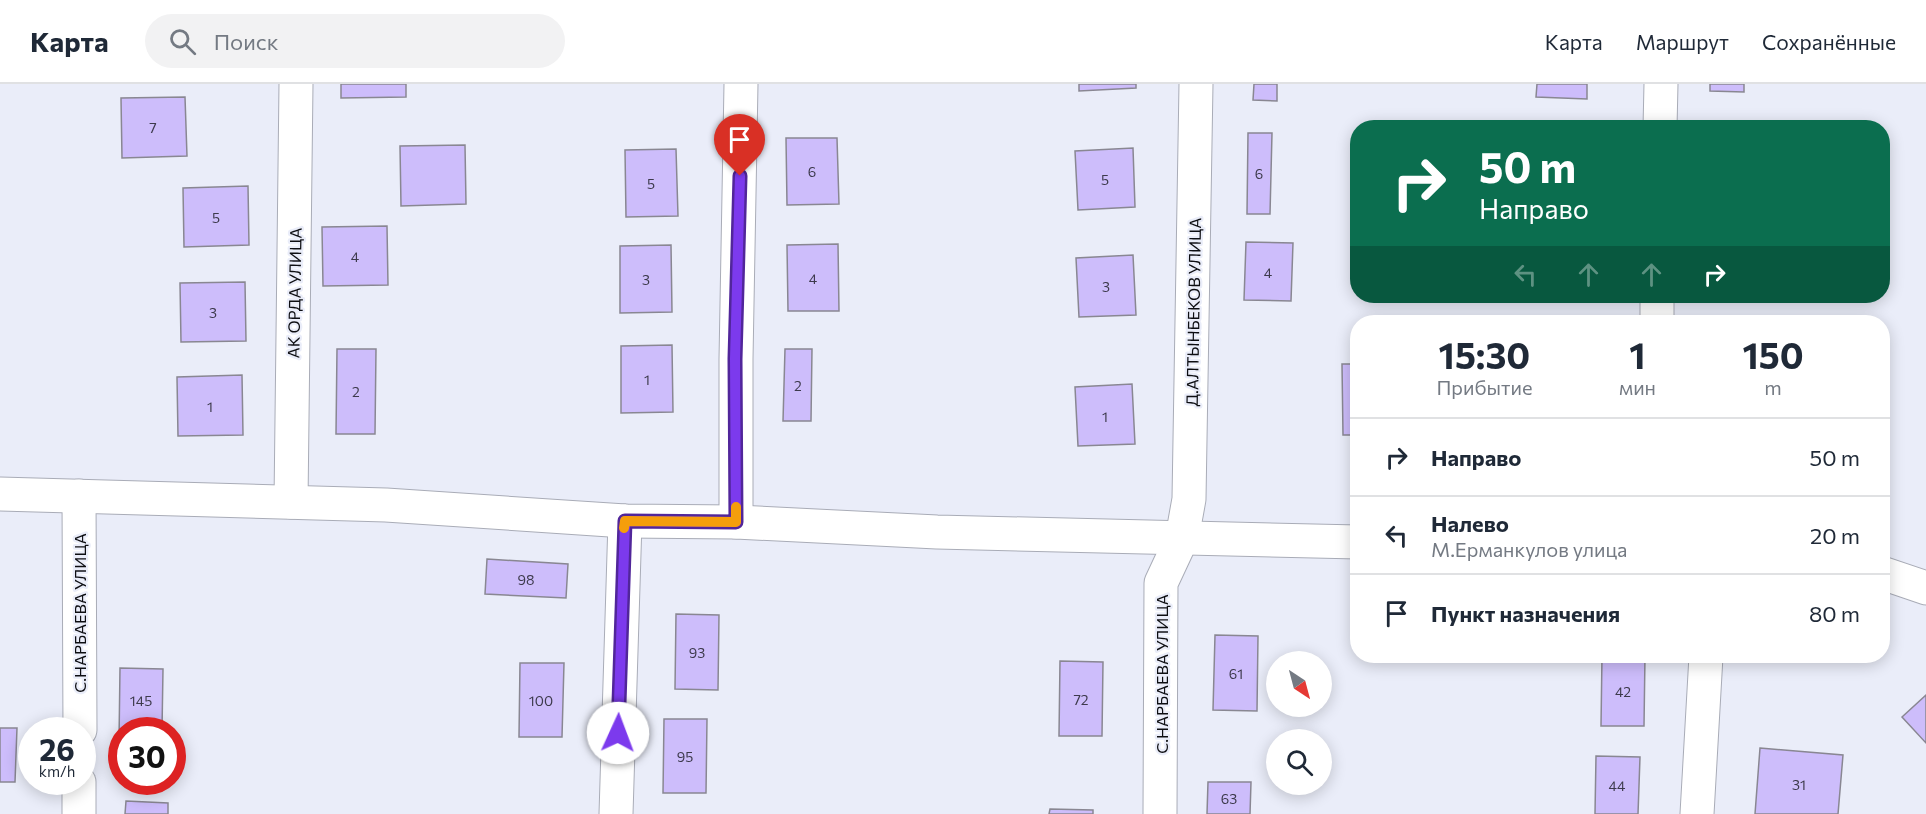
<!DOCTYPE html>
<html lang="ru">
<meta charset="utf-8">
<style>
body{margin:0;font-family:Commissioner,sans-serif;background:#f2f2f3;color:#1f2937;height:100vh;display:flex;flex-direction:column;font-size:22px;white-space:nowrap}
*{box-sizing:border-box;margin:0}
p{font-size:20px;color:#747a83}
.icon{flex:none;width:33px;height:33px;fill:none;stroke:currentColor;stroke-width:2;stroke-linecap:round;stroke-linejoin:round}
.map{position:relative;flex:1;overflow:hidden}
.side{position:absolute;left:1350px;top:231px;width:540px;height:348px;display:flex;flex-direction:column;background:#fff;border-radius:24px;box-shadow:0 3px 15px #0003}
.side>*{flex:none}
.top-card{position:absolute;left:1350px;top:36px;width:540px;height:183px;border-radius:24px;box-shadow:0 3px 15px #0003;background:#0b6e4f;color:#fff;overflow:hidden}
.needle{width:39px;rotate:144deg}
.buttons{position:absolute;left:1266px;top:567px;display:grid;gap:12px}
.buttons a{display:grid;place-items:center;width:66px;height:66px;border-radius:50%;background:#fff;box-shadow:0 3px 15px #0003;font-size:30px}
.speed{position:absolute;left:18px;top:633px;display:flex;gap:12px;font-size:30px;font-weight:700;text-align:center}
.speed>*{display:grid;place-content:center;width:78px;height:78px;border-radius:50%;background:#fff;box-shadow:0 3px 15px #0003;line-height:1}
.speed small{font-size:15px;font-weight:400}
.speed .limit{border:9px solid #d22;background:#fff;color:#111}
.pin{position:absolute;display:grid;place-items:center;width:51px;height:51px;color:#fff;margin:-62px -26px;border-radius:50% 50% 50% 0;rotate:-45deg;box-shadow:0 0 6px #0007}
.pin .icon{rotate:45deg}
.me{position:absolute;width:66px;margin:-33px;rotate:2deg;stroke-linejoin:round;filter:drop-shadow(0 0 4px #0008)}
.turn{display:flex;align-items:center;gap:21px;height:126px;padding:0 30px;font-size:27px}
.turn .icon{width:78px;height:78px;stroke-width:2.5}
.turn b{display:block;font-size:42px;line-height:51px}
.lanes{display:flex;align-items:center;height:57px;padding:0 30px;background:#0003;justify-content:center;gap:30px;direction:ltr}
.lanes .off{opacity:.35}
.eta{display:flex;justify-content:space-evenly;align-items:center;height:102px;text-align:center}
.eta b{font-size:36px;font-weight:700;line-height:42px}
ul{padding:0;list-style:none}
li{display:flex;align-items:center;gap:18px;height:78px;padding:0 30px;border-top:2px solid #e0e1e3}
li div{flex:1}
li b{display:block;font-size:22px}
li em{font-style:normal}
header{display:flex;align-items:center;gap:36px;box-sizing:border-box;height:84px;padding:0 30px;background:#fff;border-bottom:2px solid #e0e1e3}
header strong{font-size:28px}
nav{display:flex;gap:33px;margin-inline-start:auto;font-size:21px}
.search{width:420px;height:54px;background:#f2f2f3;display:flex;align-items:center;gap:15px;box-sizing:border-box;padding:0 21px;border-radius:33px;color:#747a83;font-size:22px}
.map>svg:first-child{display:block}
.building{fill:#cdbdfb;stroke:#898792;stroke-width:1.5}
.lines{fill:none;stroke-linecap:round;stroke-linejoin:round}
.minor-casing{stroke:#a9acb7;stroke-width:35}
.minor{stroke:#fff;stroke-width:33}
.route-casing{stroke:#51269a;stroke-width:15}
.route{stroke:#7c3aed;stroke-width:10}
.slow{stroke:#f59e0b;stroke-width:10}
.labels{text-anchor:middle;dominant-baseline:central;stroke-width:4.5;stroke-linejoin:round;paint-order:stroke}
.number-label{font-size:14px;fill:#3d3a4c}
.street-label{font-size:16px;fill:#0d0e12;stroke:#eaedf9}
</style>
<header>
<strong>Карта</strong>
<div class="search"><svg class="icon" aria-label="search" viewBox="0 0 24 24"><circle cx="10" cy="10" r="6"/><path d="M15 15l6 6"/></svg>Поиск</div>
<nav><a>Карта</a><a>Маршрут</a><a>Сохранённые</a></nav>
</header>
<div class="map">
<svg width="1926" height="730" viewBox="0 0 1926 730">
<rect width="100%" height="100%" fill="#eaedf9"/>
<g class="building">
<polygon points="341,0 406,0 406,13 341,14"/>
<polygon points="1079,0 1136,0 1136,4 1079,7"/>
<polygon points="1254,0 1277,0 1277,17 1253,16"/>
<polygon points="1537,0 1587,0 1587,15 1536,13"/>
<polygon points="1710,0 1744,0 1744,8 1710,7"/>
<polygon points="185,13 187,72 122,74 121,14"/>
<polygon points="1248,49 1272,49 1270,130 1247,130"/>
<polygon points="786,54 837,54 839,120 787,121"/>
<polygon points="465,61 466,120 401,122 400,62"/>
<polygon points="1133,64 1135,123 1078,126 1075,67"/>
<polygon points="676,65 678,132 626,133 625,66"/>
<polygon points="248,102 249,161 184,163 183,104"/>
<polygon points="387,142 388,201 323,202 322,143"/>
<polygon points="1246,158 1293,159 1291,217 1244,216"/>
<polygon points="838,160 839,227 788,227 787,161"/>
<polygon points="671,161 672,228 620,229 620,162"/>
<polygon points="1133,171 1136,231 1079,233 1076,174"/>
<polygon points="245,198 246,257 181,258 180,199"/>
<polygon points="672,261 673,328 621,329 621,262"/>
<polygon points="337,265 376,265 375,350 336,350"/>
<polygon points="785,265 812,265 811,337 783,337"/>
<polygon points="1342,280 1358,280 1358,351 1343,351"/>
<polygon points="242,291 243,351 178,352 177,293"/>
<polygon points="1132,300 1135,360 1078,362 1075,303"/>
<polygon points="487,475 568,480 566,514 485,510"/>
<polygon points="676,530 719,531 718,606 675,605"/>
<polygon points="1215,551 1258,552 1257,627 1213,626"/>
<polygon points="1602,572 1645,572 1644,642 1601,642"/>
<polygon points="1060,577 1103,578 1102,652 1059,652"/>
<polygon points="520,579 564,579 562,653 519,653"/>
<polygon points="120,584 163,585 162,646 122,646 122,658 119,658"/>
<polygon points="1926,611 1926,659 1902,633"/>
<polygon points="664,635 707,635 706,709 663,709"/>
<polygon points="0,644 17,644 15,698 0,698"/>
<polygon points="1760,664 1843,671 1838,730 1755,730"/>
<polygon points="1596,672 1640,673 1638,730 1595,730"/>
<polygon points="1208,698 1251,698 1250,730 1207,730"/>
<polygon points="126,717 168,719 168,730 125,730"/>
<polygon points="1050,725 1093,726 1093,730 1049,730"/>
</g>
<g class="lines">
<defs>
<g id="minor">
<polyline points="1660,44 1661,0"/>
<polyline points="1657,238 1657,212"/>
<polyline points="0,410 386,421 625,437 736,438 937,448 1358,458"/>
<polyline points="79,412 80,646"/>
<polyline points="291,418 296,0"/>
<polyline points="736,438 736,275 741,0"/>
<polyline points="1882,489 1926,504"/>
<polyline points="79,730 79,698"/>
<polyline points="616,730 625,437"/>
<polyline points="1160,730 1161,499 1182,454 1189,415 1196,0"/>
<polyline points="1697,730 1706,572"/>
</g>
</defs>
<use href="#minor" class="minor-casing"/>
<use href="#minor" class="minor"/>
</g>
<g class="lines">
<defs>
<polyline id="route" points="618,649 625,437 736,438 735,275 740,92"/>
</defs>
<use href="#route" class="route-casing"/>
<use href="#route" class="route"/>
<polyline class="slow" points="624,444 625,437 736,438 736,423"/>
</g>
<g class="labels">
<g class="number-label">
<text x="153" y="43">7</text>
<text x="812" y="87">6</text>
<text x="1259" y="89">6</text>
<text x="1105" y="95">5</text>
<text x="651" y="99">5</text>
<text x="216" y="133">5</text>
<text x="355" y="172">4</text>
<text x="1268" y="188">4</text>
<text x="813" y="194">4</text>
<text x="646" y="195">3</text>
<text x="1106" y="202">3</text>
<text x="213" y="228">3</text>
<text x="647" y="295">1</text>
<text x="798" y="301">2</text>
<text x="356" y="307">2</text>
<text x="210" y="322">1</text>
<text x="1105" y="332">1</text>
<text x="526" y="495">98</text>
<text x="697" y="568">93</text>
<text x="1236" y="589">61</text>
<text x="1623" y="607">42</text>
<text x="1081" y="615">72</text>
<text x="141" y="616">145</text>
<text x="541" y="616">100</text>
<text x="685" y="672">95</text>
<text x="1799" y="700">31</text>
<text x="1617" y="701">44</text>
<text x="1229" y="714">63</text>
</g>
<g class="street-label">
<text transform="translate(294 209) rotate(-89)">АК ОРДА УЛИЦА</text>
<text transform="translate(1193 228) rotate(-89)">Д.АЛТЫНБЕКОВ УЛИЦА</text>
<text transform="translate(79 529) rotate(-90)">С.НАРБАЕВА УЛИЦА</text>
<text transform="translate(1161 590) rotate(-90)">С.НАРБАЕВА УЛИЦА</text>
</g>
</g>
</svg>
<div class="buttons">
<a><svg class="needle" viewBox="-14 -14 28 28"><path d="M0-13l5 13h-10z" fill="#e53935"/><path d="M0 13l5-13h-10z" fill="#747a83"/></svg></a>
<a><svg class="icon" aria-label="search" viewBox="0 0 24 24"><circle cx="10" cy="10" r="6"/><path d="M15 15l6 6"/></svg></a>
</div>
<div class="speed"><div>26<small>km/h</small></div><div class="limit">30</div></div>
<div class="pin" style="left:740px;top:92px;background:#d93025"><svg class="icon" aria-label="arrive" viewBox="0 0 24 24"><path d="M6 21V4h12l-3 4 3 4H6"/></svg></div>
<svg class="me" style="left:618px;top:649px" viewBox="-20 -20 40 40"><circle r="19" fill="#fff"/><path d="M0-13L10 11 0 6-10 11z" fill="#7c3aed"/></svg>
<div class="top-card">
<div class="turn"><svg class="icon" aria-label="right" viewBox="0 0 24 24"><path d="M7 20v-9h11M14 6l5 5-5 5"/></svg><div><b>50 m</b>Направо</div></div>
<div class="lanes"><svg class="icon off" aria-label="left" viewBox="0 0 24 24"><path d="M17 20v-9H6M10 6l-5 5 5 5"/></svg><svg class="icon off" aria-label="ahead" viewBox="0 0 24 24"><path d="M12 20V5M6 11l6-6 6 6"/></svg><svg class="icon off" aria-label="ahead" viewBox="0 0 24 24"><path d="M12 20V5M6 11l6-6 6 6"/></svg><svg class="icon" aria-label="right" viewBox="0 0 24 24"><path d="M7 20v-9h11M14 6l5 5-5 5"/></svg></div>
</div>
<section class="side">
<div class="eta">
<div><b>15:30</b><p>Прибытие</p></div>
<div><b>1</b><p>мин</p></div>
<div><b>150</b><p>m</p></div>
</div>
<ul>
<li><svg class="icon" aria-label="right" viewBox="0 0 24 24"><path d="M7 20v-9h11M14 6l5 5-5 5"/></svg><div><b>Направо</b></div><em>50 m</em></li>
<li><svg class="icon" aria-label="left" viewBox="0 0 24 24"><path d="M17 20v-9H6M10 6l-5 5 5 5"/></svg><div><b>Налево</b><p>М.Ерманкулов улица</p></div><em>20 m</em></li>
<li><svg class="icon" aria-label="arrive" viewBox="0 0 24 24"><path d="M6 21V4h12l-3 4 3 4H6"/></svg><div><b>Пункт назначения</b></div><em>80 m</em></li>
</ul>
</section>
</div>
